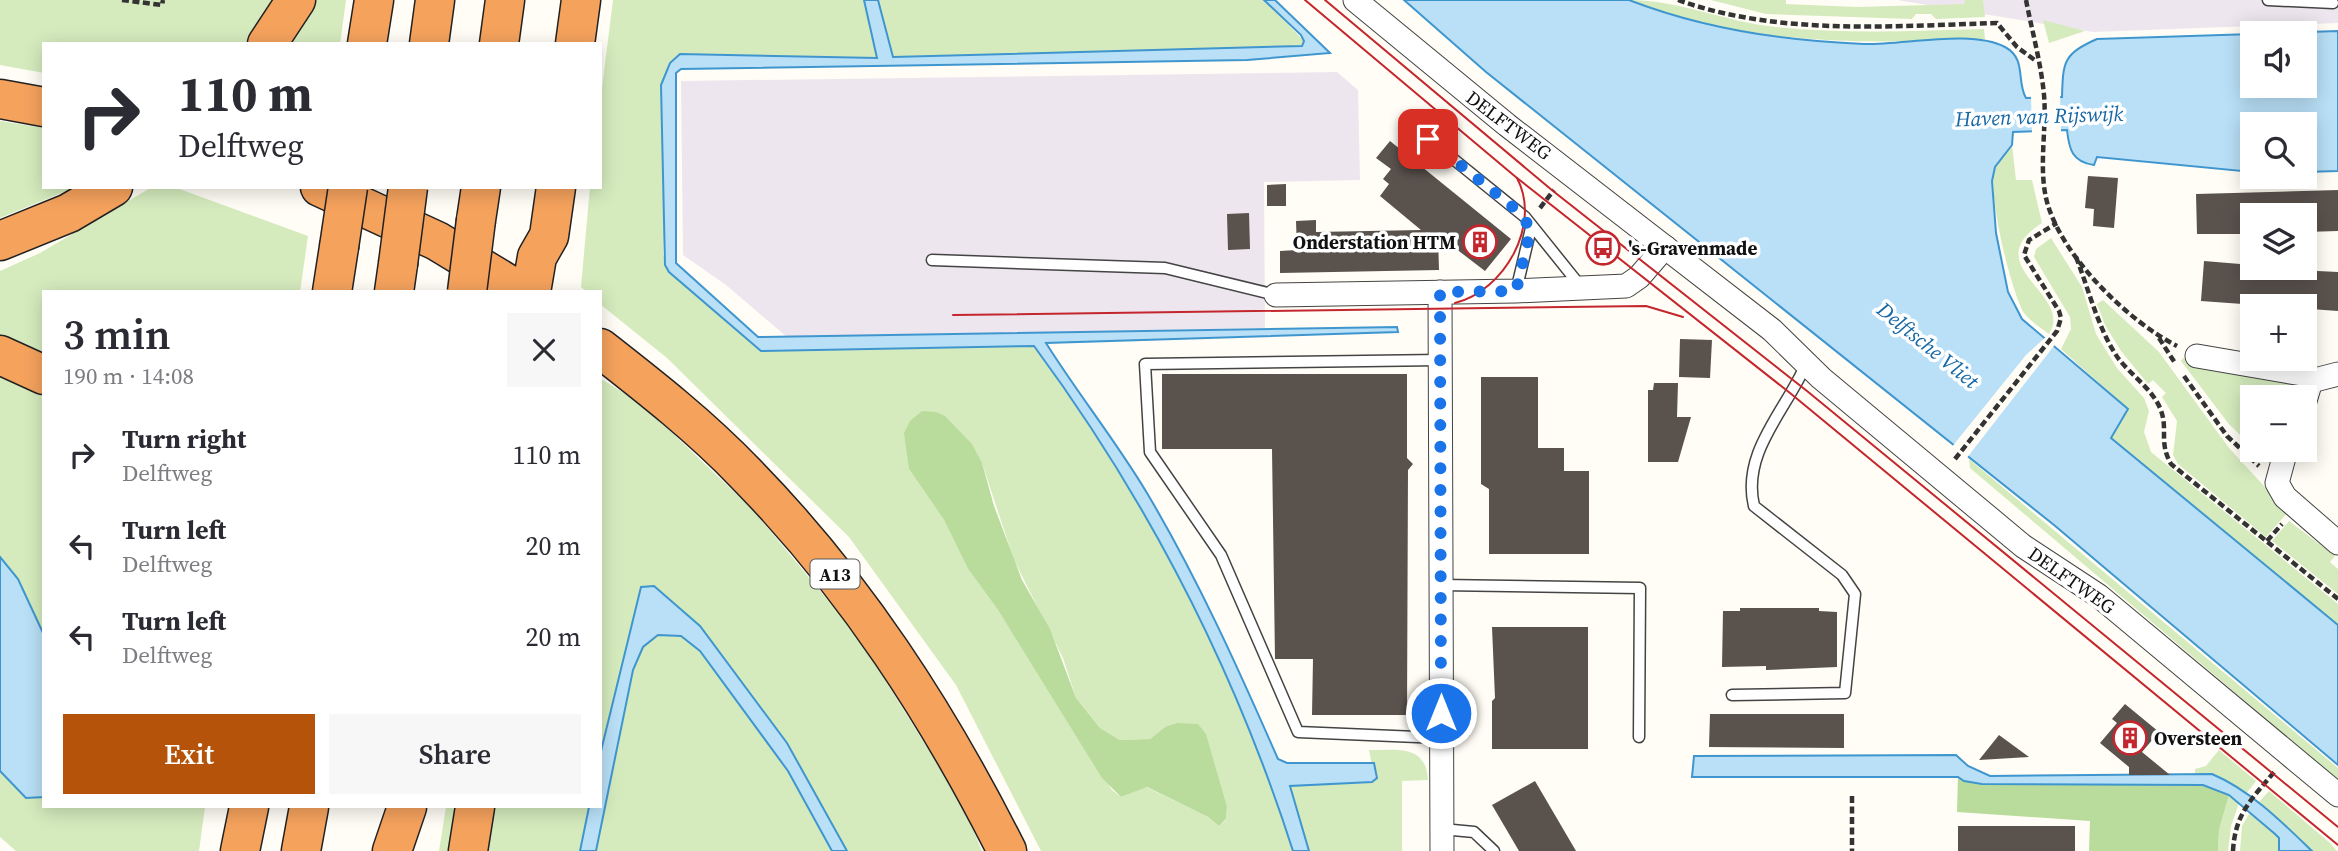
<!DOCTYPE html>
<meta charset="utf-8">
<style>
body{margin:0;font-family:"Source Serif 4",serif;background:#f7f7f7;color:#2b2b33;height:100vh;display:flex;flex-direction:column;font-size:26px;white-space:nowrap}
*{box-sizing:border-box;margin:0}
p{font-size:23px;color:#7c7c81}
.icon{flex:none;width:38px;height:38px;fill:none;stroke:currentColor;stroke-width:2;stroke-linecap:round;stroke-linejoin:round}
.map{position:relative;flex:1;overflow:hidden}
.drawer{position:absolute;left:42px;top:290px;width:560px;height:518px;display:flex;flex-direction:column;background:#fff;border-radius:0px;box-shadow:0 4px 18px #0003}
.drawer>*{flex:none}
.top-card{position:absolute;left:42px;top:42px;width:560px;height:147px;border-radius:0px;box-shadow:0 4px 18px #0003;background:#fff;color:#2b2b33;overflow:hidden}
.controls{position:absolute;left:2240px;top:21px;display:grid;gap:14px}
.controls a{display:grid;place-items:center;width:77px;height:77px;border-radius:0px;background:#fff;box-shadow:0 4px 18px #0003;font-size:35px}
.pin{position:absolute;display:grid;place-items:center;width:60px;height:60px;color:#fff;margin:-30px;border-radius:14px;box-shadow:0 4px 10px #0006}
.me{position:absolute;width:77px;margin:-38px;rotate:0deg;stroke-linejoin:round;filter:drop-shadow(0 0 5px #0008)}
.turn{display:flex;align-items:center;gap:24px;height:147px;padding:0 21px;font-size:32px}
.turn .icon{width:91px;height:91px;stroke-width:2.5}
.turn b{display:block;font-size:49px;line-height:60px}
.round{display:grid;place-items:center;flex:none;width:74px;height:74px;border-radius:0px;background:#f7f7f7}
.summary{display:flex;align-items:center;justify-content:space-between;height:119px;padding:0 21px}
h1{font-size:42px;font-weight:600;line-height:52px}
.button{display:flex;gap:14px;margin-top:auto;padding:14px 21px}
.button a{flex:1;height:80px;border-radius:0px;background:#b45309;color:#fff;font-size:28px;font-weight:600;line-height:80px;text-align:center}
.button a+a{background:#f7f7f7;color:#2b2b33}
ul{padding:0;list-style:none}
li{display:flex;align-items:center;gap:21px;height:91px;padding:0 21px}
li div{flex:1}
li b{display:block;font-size:26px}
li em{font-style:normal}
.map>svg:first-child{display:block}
.industrial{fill:#eee6ef}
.green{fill:#d5ebbd;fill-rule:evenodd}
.forest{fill:#b9dc9c}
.water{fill:#b9e0f7;stroke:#3f96cf;stroke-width:2}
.pier{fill:#fffdf5}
.building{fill:#5a524d}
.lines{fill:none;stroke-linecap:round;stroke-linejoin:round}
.service-casing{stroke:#444;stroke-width:13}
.minor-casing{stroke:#444;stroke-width:25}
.motorway-casing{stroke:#222;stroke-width:41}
.path{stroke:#333;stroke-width:4.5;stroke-dasharray:7 3.5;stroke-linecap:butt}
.service{stroke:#fff;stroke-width:10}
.minor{stroke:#fff;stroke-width:23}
.motorway{stroke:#f5a25d;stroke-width:38}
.tram{stroke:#c4262e;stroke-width:2}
.motorway-bridge-casing{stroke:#222;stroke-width:41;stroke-linecap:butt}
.motorway-bridge{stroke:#f5a25d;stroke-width:38}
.route{stroke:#1a73e8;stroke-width:12;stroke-dasharray:0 21.6}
.labels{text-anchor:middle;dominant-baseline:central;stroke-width:7;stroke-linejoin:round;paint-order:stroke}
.shield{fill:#fff;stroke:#585858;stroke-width:2}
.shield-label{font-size:18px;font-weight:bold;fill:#111}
.street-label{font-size:19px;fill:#111;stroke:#fff}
.poi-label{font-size:19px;font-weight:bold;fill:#111;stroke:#fff;text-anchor:start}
.water-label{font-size:21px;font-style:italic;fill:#1768a6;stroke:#fff}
</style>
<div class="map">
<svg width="2338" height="851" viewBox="0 0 2338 851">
<rect width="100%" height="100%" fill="#fffdf5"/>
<g class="industrial">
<polygon points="1897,0 2338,0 2338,23 2093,32"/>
<polygon points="1337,72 1358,90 1360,180 1264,182 1265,328 787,337 726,285 683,255 681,81"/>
</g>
<g class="green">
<polygon points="0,0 276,0 244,44 44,44 44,73 0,65"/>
<polygon points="316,0 346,0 340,44 290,44"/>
<path d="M613,0h251l14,58 -198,-4 -10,9 -7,192 98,96 273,-5c113,153 201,324 259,505h-252l-85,-166 -107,-148 -182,-179 -67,-54v-12h-13l-6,-5 9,-100h10v-83zM982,463l32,97 49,98 13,40 24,30 20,12 30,-1 15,-12 62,80 -1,13 -7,6 -11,-9 -62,-30 -25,10 -9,-7 -114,-180 -30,-41 -24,-49 -35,-51z"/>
<polygon points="878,0 1264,0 1304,41 1302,46 1295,47 893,57"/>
<path d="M1629,0c50,0 97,22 147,27 69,7 139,4 208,2l1,10c-124,5 -237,7 -356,-39z"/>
<polygon points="1711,0 1786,0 1786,4 1857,7 1964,4 1965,0 1983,0 1985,17 1936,19 1931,14 1916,14 1912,19 1766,14"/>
<polygon points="2043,20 2085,31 2049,43"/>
<polygon points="0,121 44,128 44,187 76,187 0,218"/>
<path d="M2012,145l4,35h16l10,43c-67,43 33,71 7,111 -8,-6 -19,-13 -25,-21 -13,-21 -38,-125 -29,-147 3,-9 10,-15 17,-21z"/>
<polygon points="152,187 174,187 308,236 300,292 44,292 44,357 0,339 0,271 40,253"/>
<polygon points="2051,238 2082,287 2096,334 2117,368 2144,398 2149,411 2144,432 2151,452 2338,604 2338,625 2111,438 2128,409 2061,349 2071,329 2070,317 2034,257 2036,249"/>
<polygon points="2103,300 2159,352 2229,448 2288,512 2266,537 2178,464 2173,455 2177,421 2162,397 2166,393 2153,380 2148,384 2121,351 2105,325 2097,304"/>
<polygon points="2183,358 2229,374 2291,379 2289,390 2293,397 2252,397 2252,447 2228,423 2181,361"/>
<polygon points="0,376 44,397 44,635 18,579 0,557"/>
<polygon points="600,378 643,405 752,509 856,634 962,803 982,851 488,851 495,807 600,807"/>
<polygon points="1969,459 2338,768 2338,780 1970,468"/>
<polygon points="2289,521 2335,556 2330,562 2338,569 2338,594 2272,541"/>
<path d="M1369,750c28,0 57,-6 59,30l-26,1v70h-93l-19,-65 85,-5z"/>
<polygon points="2219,750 2256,781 2246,794 2218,776 2195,774 2195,769 2206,766"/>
<polygon points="0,771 26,798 44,797 44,807 205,807 199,851 16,851 0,837"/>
<polygon points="2269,791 2330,843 2337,851 2312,851 2258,803"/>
<polygon points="2229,795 2239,803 2231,826 2228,851 2218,851 2219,830"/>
<polygon points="446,807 464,807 455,851 439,851"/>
<polygon points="2250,812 2279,838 2279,851 2240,851 2242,826"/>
</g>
<g class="forest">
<polygon points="922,411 936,412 945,416 972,444 982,463 994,506 1022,580 1050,629 1076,698 1100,728 1120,740 1150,739 1165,727 1177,723 1198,724 1206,734 1227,807 1226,819 1219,826 1208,817 1147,787 1121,797 1102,778 998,610 968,569 944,520 909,469 904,433 910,421"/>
<polygon points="1958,777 1964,781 1982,784 2203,785 2229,795 2219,830 2218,851 2089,851 2090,821 1957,812"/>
</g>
<g class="water">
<path d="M864,0h14l15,57 409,-11 2,-5 -3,-6 -37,-35h11l55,53 -83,7 -566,9 -5,4v190l82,74 639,-10 1,5 -352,11c32,51 70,98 101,150 51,86 91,175 131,266l9,4h87l3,15 -5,4 -82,4 19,65h-16c-58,-181 -146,-352 -259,-505l-273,5 -92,-79 -4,-7 -4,-180 9,-22 10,-9 197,4z"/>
<path d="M1404,0h225c75,29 155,41 235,44 40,1 108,-15 141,3 22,12 11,34 21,51l36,-1c1,-35 1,-43 35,-58l155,-5v52h53v-53h-27l60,-2v140l-33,1v-48h-53v48l-155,-15 -3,8c-22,-3 -25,-16 -27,-35l-54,2 -1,13 -17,22 -3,14 4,52 12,59 14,27 106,90 -17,29 227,187v140l-284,-240 -568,-453z"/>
<polygon points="0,557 18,579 44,635 44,797 26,798 0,771"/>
<polygon points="654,586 700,626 787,743 847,851 832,851 788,771 700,651 681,636 658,635 643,647 633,670 596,851 580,851 589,807 600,807 600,755 641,587"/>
<path d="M1956,755l12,11 22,10 222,-2c38,16 70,48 100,77h-33v-13l-4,-4 -46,-39 -26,-10 -221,-1 -18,-3 -6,-4h-266l2,-21z"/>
</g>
<g class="pier">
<polygon points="2060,95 2061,133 2032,134 2031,96"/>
<polygon points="2048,335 2057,342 1966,459 1951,448 2026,355"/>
</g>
<g class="building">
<polygon points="1390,141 1511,239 1485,271 1438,235 1439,270 1280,273 1280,251 1297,250 1296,221 1316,220 1316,232 1421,230 1380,196 1389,184 1383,179 1391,169 1376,158"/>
<polygon points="2088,176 2118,178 2114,228 2093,226 2094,209 2085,208"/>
<polygon points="1286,184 1286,206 1267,206 1267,185"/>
<polygon points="2338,190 2338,231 2305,232 2305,215 2252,215 2252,234 2197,234 2196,194"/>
<polygon points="1249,213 1250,249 1228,250 1227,214"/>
<polygon points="2204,261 2252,265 2252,268 2338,272 2338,311 2201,301"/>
<polygon points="1680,339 1712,340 1710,378 1679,377"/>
<polygon points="1162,374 1407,374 1407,458 1413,464 1408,470 1407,715 1312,715 1313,659 1275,659 1272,449 1162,449"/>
<polygon points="1481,377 1538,377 1538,448 1564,448 1564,471 1589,471 1589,554 1489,554 1489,489 1481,484"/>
<polygon points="1654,383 1678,383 1677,417 1691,417 1678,462 1648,462 1648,390 1653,390"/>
<polygon points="1740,608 1819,608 1819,611 1837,612 1837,667 1766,670 1766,666 1722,667 1723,611 1740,611"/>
<polygon points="1492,627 1588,627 1588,749 1492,749 1492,701 1495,698"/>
<polygon points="2125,704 2159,732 2142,752 2170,775 2129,775 2129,767 2100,743 2117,723 2112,719"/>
<polygon points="1710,714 1844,714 1844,748 1709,747"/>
<polygon points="1999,735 2029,757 1979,760"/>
<polygon points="1535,781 1576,851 1519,851 1492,805"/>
<rect x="1958" y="826" width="117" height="25"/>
</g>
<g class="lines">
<defs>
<g id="service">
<polyline points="2268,0 2333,3"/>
<polyline points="1410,124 1525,217 1582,288"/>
<polyline points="932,260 1165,268 1276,295"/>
<polyline points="1516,291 1531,228"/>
<polyline points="1441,360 1145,364 1150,452 1221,555 1298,732 1441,738"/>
<polyline points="1441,585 1640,588 1639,737"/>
<path d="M1732,695l113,-2 10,-99 -13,-19 -88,-69c-13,-54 33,-97 52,-142"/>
<polyline points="1442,829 1474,832 1494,851"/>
</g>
<g id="minor">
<polyline points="1355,0 1507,125 1772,330 1821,378 2023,546 2099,596 2338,795"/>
<polyline points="1440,292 1442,851"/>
<polyline points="1276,295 1516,291 1626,286 1639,277 1665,247"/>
<polyline points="2197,356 2302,374 2311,381"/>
<polyline points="2311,381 2338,374"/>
<polyline points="2305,401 2311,381"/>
<polyline points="2286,450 2277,483 2285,497 2338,543"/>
</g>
<g id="motorway">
<polyline points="267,44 296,0"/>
<polyline points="367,44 374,0"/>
<polyline points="429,44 435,0"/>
<polyline points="499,44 505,0"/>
<polyline points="575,44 581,0"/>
<polyline points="0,99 44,107"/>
<polyline points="320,187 437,241 521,292"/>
<polyline points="476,220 481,187"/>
<polyline points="0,241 69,213 113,187"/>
<polyline points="332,292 339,247"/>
<polyline points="394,292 398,264"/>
<polyline points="531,292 537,257 549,236 556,187"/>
<path d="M600,348c50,39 101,79 145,125 109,111 192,239 262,378"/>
<polyline points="0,355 44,375"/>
<polyline points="240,851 249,807"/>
<polyline points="301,851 309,807"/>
<polyline points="392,851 407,807"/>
<polyline points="468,851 475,807"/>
</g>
</defs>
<use href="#service" class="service-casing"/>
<use href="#minor" class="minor-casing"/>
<use href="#motorway" class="motorway-casing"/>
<g class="path">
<polyline points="122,0 162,5 163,0"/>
<path d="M1678,0c101,36 214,26 319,23l20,24 19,14"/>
<path d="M2026,0c6,31 15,63 18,95 3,34 -6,73 3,107 15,55 81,119 130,144"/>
<polyline points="1540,208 1554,190"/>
<path d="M2076,257c13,33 22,72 42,101 12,16 34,31 42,50 9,21 -2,33 11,56l167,135"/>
<polyline points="2159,338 2175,363"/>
<polyline points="2184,376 2227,436 2259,466"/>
<polyline points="1955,459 2057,331 2061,318 2059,311 2024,255 2029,240 2057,223"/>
<polyline points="2267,541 2282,524"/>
<polyline points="1852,796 1852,851"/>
<path d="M2233,851c2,-38 19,-52 42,-80"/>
</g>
<use href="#service" class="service"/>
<use href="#minor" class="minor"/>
<use href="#motorway" class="motorway"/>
<g class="tram">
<polyline points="1305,0 1517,178 1790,393 2338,845"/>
<polyline points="1325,0 1553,191 1807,391 2338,827"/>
<path d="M1455,303c49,-12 87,-78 62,-125"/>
<polyline points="953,315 1646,306 1683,317"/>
</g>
<defs>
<g id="motorway-bridge">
<polyline points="339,247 348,187"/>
<polyline points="398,264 408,187"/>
<polyline points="467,292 476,220"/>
</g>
</defs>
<use href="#motorway-bridge" class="motorway-bridge-casing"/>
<use href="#motorway-bridge" class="motorway-bridge"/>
</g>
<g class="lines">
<polyline class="route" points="1428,139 1514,208 1531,228 1516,291 1440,292 1441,713"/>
</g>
<defs>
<symbol id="building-ring" viewBox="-11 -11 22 22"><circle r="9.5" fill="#fff" stroke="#c4262e" stroke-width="1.5"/><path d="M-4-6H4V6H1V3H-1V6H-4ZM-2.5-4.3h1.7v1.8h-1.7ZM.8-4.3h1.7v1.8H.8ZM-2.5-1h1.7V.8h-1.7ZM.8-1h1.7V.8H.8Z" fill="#c4262e"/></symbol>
<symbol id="bus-ring" viewBox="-11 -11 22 22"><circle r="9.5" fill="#fff" stroke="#c4262e" stroke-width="1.5"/><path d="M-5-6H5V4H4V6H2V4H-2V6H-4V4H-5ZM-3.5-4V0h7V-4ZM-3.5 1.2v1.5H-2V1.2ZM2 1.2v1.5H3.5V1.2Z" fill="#c4262e"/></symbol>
</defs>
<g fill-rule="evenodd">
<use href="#building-ring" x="1461" y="223" width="38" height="38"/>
<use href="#bus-ring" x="1584" y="229" width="38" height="38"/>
<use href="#building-ring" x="2111" y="719" width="38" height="38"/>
</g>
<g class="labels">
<rect class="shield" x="810.5" y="559.5" width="49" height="29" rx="5"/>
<g class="shield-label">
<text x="835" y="574">A13</text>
</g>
<g class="street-label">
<text transform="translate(1509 125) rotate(37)">DELFTWEG</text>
<text transform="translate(2072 580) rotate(35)">DELFTWEG</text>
</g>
<g class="poi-label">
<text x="1456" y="242" text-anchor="end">Onderstation HTM</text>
<text x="1628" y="248">'s-Gravenmade</text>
<text x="2154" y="738">Oversteen</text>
</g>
<g class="water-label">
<text transform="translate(2039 116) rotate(-2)">Haven van Rijswijk</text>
<text transform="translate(1928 345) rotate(39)">Delftsche Vliet</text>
</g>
</g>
</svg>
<div class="controls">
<a><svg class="icon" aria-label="sound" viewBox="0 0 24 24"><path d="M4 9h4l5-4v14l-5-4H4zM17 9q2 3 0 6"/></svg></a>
<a><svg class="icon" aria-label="search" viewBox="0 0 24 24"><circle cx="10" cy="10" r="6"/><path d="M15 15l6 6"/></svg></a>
<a><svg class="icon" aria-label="layers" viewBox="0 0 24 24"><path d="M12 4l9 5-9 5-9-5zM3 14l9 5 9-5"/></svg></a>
<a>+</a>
<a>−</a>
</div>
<div class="pin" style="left:1428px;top:139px;background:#d93025"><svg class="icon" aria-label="arrive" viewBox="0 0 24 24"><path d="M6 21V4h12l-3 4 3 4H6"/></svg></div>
<svg class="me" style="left:1441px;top:713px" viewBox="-20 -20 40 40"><circle r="17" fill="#1a73e8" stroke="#fff" stroke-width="3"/><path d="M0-11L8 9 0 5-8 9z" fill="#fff"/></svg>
<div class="top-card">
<div class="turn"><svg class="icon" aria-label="right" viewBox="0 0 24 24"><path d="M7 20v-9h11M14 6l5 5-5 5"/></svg><div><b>110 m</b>Delftweg</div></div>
</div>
<section class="drawer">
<div class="summary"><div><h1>3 min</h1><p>190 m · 14:08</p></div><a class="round"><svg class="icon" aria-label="close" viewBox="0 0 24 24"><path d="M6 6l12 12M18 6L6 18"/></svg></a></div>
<ul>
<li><svg class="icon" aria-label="right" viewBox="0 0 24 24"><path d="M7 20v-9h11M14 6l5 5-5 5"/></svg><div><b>Turn right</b><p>Delftweg</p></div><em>110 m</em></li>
<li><svg class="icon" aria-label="left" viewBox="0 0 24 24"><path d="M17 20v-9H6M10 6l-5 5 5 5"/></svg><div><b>Turn left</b><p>Delftweg</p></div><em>20 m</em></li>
<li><svg class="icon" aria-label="left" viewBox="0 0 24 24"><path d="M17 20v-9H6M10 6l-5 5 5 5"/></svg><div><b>Turn left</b><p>Delftweg</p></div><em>20 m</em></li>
</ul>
<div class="button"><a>Exit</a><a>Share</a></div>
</section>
</div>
